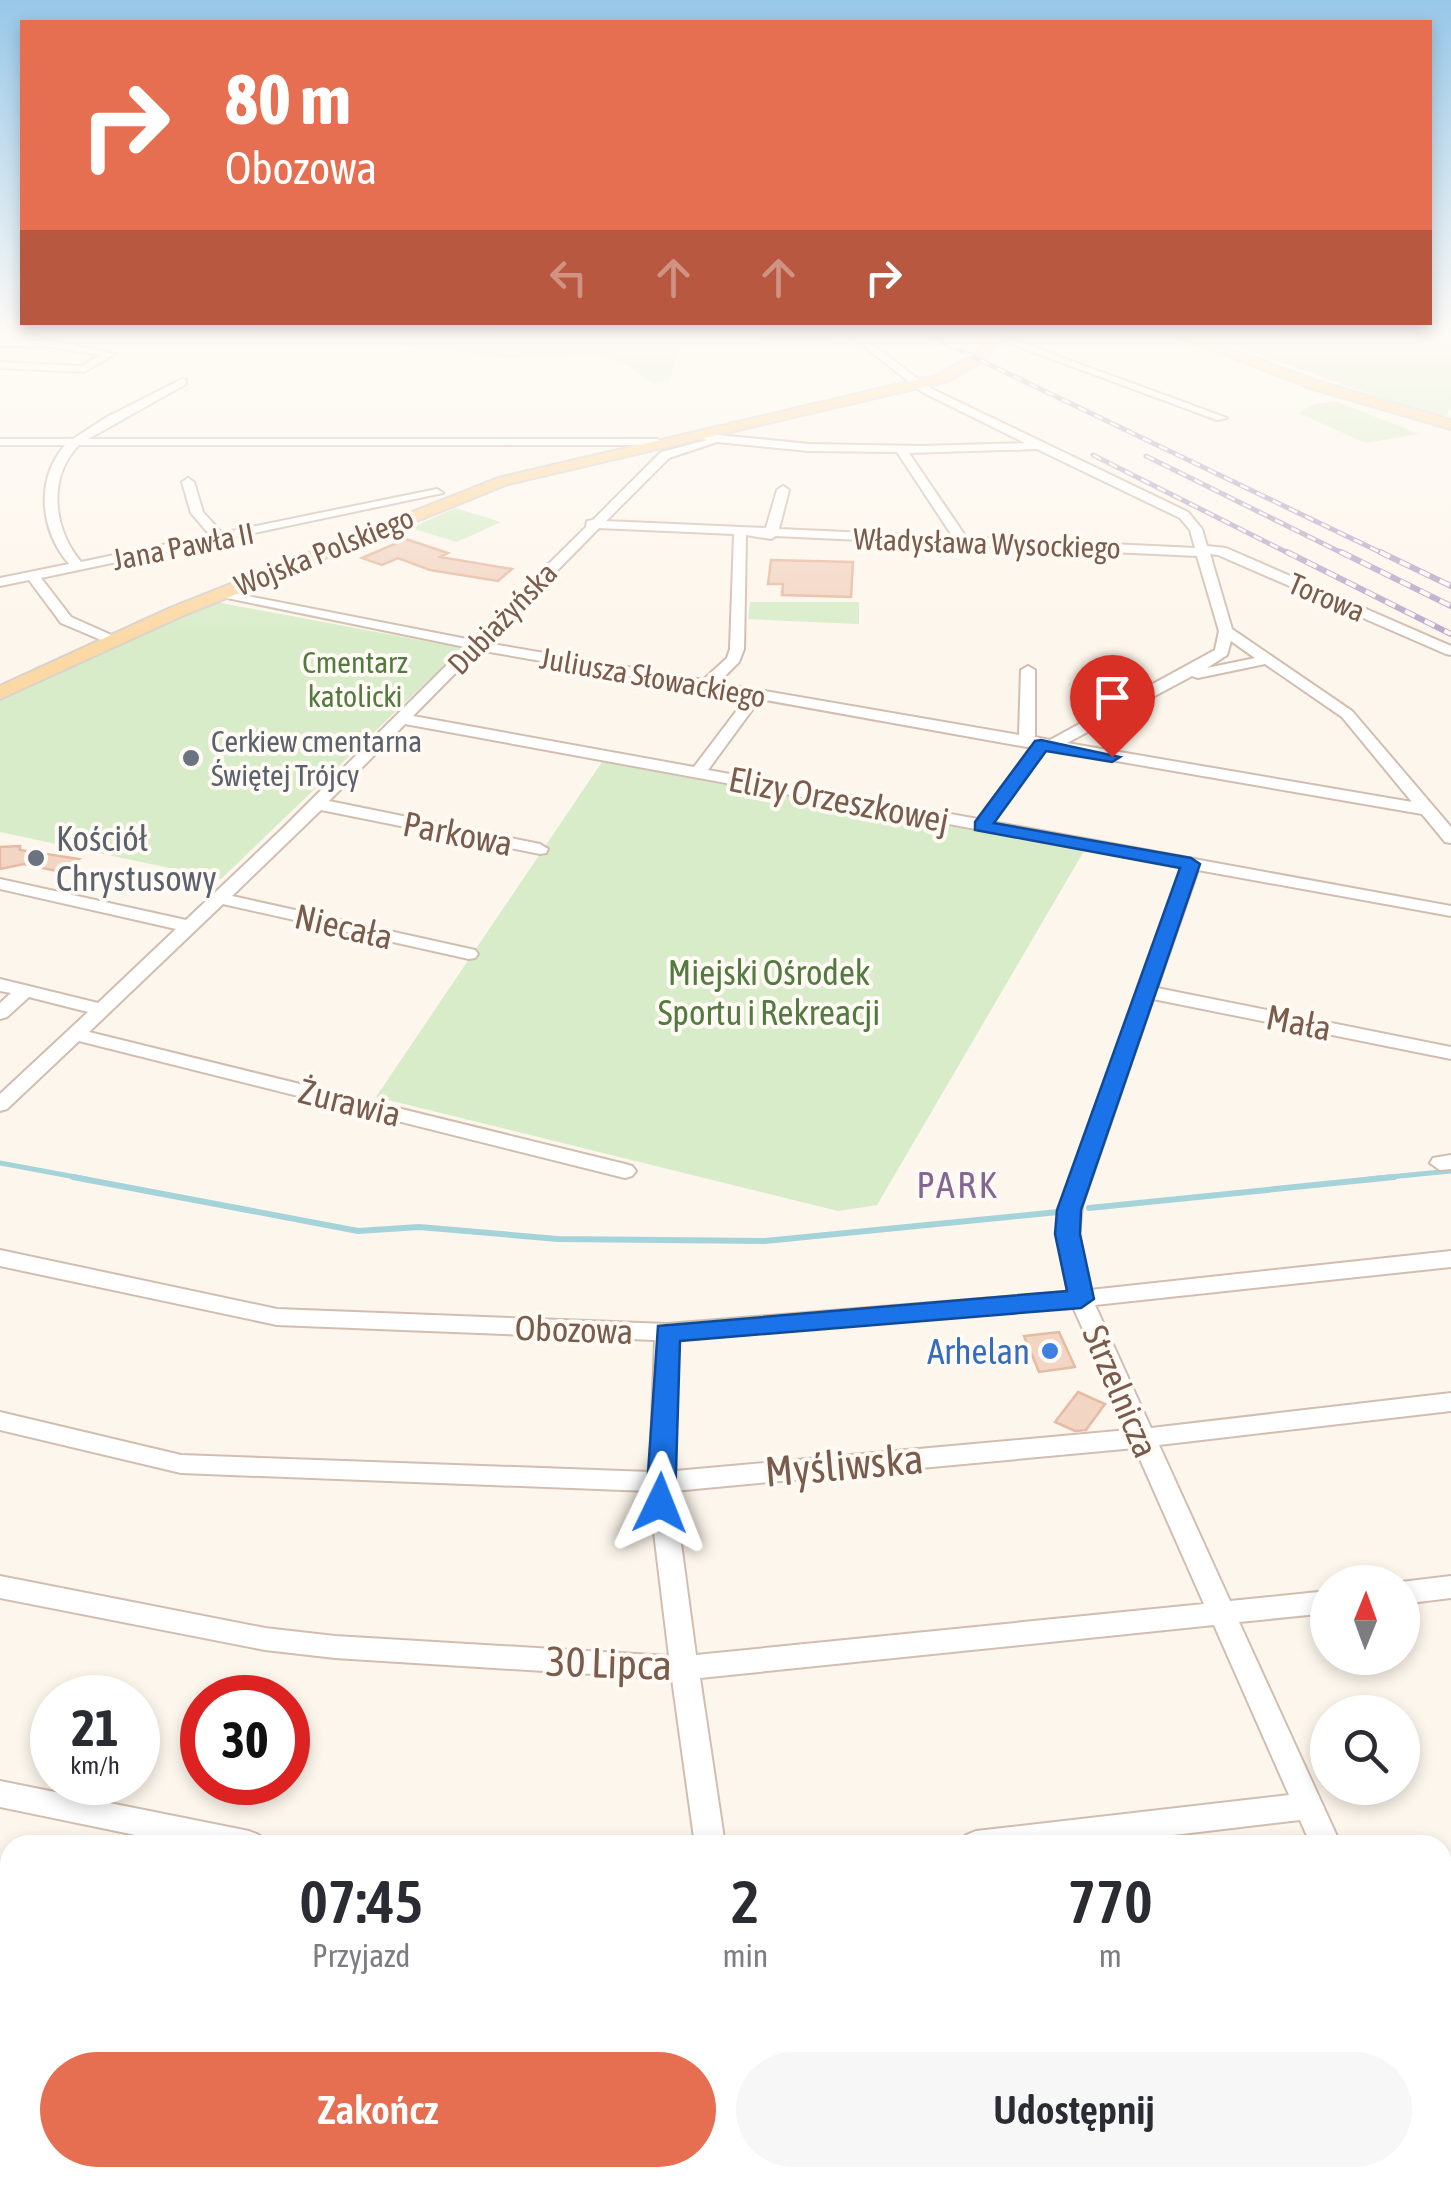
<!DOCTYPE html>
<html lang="pl">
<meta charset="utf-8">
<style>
body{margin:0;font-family:"Asap Condensed",sans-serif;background:#f7f7f7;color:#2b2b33;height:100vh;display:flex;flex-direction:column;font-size:38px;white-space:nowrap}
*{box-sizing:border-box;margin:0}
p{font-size:32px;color:#7c7c81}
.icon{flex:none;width:55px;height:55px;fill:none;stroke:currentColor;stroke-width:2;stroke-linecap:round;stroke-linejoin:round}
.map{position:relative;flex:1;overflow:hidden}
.drawer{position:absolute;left:0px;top:1835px;width:1452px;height:352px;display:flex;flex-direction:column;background:#fff;border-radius:30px 30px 0 0;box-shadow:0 5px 15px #0003}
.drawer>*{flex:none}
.guide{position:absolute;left:20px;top:20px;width:1412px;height:305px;border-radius:0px;box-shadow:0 5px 15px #0003;background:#e76f51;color:#fff;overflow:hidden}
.needle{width:65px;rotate:1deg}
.tools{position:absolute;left:1310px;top:1565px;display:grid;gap:20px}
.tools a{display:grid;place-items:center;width:110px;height:110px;border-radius:50%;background:#fff;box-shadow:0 5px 15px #0003;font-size:50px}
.speed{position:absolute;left:30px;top:1675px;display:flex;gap:20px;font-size:50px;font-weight:700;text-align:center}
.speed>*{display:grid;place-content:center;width:130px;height:130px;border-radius:50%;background:#fff;box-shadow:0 5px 15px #0003;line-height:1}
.speed small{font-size:25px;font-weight:400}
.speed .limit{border:15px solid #d22;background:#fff;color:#111}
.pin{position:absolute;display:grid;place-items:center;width:85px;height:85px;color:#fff;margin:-102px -42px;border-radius:50% 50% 50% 0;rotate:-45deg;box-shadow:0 0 10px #0007}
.pin .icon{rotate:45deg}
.me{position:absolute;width:110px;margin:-55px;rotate:2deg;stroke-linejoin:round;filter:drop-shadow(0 0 8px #0008)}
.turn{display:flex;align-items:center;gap:35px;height:210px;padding:0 40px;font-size:45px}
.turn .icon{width:130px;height:130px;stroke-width:2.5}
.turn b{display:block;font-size:70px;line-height:85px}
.lanes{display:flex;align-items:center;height:95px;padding:0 40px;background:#0003;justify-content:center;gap:50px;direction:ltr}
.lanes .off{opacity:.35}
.eta{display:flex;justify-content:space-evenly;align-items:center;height:170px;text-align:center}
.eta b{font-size:60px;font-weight:600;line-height:70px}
.button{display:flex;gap:20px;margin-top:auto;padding:20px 40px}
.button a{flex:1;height:115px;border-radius:60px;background:#e76f51;color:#fff;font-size:40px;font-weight:600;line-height:115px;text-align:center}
.button a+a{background:#f7f7f7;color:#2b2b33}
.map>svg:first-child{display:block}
.green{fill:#d8ecc9}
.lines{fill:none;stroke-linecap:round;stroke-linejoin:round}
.stream-far2{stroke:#a5d3da;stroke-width:2.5}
.stream-far1{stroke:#a5d3da;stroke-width:5}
.stream{stroke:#a5d3da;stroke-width:6}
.building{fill:#f3d5c3;stroke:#e6bba3;stroke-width:2.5}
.minor-casing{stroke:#d1beb0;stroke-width:4}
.major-casing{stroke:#dad1cd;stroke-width:4}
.minor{fill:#fff;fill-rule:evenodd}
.major{fill:#fbd9a5;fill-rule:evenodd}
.rail-far1-casing{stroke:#b9a8c9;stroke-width:5}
.rail-casing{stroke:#b9a8c9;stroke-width:6}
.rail-far1{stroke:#fffaf3;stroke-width:2.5;stroke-dasharray:9;stroke-linecap:butt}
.rail{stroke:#fffaf3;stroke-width:4;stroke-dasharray:11;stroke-linecap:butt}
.route{fill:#1a73e8;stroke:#114b97;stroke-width:2.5}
.worship-dot{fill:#6b7280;stroke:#fffaf3;stroke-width:4}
.shop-dot{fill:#3f7fe0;stroke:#fffaf3;stroke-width:4}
.labels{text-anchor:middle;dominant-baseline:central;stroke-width:8;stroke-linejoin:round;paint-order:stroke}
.far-street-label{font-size:30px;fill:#7a5c4d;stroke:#fffaf3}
.far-park-label{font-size:30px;fill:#537a41;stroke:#fffaf3}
.far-worship-label{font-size:30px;fill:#5b616d;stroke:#fffaf3;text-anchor:start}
.street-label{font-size:35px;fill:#7a5c4d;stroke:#fffaf3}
.worship-label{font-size:35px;fill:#5b616d;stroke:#fffaf3;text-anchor:start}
.park-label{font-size:35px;fill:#537a41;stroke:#fffaf3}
.shop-label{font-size:35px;fill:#366cbe;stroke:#fffaf3;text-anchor:end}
.neighbourhood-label{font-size:38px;letter-spacing:2.5px;fill:#846695;stroke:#fffaf3}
.near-street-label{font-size:42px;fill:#7a5c4d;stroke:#fffaf3}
</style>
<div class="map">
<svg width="1451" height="2186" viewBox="0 0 1451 2186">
<rect width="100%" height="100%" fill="#fdf6ec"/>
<g class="green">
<polygon points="366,337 682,337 670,380 653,383 630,367 597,354 504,358 364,340"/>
<polygon points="1208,337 1451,337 1451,407 1445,418 1416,410"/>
<polygon points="1335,401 1419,434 1365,443 1299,413 1311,405"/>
<polygon points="455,508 501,522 457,542 411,528"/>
<polygon points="216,602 462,648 221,879 0,832 0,701"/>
<polygon points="750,602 859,602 859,624 748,619"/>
<polygon points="602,762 1084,851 877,1205 838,1211 376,1097"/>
</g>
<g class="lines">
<polyline class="stream-far2" points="759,337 828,337"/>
<g class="stream-far1">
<polyline points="0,1163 86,1179"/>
<polyline points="1369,1179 1451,1171"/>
</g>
<g class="stream">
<polyline points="73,1177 358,1231 419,1227 558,1239 765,1241 1058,1212"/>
<polyline points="1089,1208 1394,1177"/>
</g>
</g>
<g class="building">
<polygon points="406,539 448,553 440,557 512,569 498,581 430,570 398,558 382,565 362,558"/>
<polygon points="771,560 853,562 851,597 782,595 783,584 768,584"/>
<polygon points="20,846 20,850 79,859 61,872 24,864 0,869 0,847"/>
<polygon points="1059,1332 1075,1367 1039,1372 1024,1336"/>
<polygon points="1078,1392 1105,1404 1086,1430 1075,1431 1055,1422"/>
</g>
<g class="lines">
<defs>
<g id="minor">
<path d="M852,337h11l67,51 258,124 14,17 5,17 19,2 225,98v9l-5,-1 -228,-99 -8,-1 22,75 120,82 99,116v16l-6,-1 -23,-28 -369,-64h-7l-54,72 459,84v10l-253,-46 -41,118 294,59v12l-298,-60 -71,207 -3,28 11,56 361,-39v16l-356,38 56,123 300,-35v18l-292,34 71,156 98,-10v22l-89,9 102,223h-30l-11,-25 -210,25h-129l5,-10 10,-4 313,-36 -75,-170 -514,53 25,167h-30l-23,-166 -337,-21 -70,-8 -265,-52v-22l265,52 70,8 334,20 -20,-165 -468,-18 -181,-43v-18l181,43 469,17 5,-132 -378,-15 -277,-59v-16l277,59 390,15 401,-32 -11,-58 3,-28 122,-339 -777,-143 -76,77 211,43 8,5 -2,4 -6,1 -219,-44 -89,86 243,54 3,4 -3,4 -6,1 -246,-55 -134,128 536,132 7,2 4,5 -4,5 -7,2 -546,-137 -72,68 -7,2v-17l88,-82 -59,-15 -22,20 -7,2v-16l11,-10 -11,-2v-12l98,24 78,-74 -176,-40v-10l186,41 95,-90 184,-183 -243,-50 -7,-4 2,-3 255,50 114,-113 1,-6 6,-1 68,-68 46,-12 -8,-3v-4l110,11 112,2 104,-3 -103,-51zM717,442l92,9 88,1 56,85 -174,-8 10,-39 -6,-4 -6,4 -11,38 -160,-7 63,-63zM1037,449l143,69 10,12 5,18 -229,-11 -57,-84zM599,528l135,6 -4,115 -3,9 -24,22 -217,-37zM746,535l25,4 5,-3 421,20 22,75 -4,19 -165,90 -15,-3v-67l-7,-4 -7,4 -2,65 -301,-52 21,-21 5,-13zM1231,641l24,17 -48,10 20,-13zM478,650l269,47 -53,70 -281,-51zM1265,664l77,53 70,85 -345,-59 125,-67 6,2zM760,699l267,48 5,-1 -54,73 -270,-49zM1073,1307l55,123 -453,41 3,-132zM1135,1448l69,156 -508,51 -22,-164z"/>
<polygon points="992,337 1006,337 1227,418 1217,420"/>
<polygon points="0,340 53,341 115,354 84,372 0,368 0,362 82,366 100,355 53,347 0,346"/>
<path d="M182,379l4,1v4l-98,55h569l6,3 -6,3h-578c-32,32 -26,84 2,117l129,-27 -19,-22 -9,-31 6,-4 6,4 9,30 19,21 215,-44 6,4 -402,85 30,39 47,21 2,3 -7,4 -52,-22 -32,-43 -29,6v-8l69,-14c-29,-34 -34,-84 -4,-119h-65v-6h73l34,-22z"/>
<polygon points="1451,1155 1451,1169 1440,1170 1430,1163 1433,1158"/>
<polygon points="1451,1576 1451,1598 1402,1604 1401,1582"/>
<polygon points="0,1781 249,1831 259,1835 264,1845 184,1845 0,1807"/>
<polygon points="0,2050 10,2053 10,2085 0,2082"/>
<polygon points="1442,2066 1451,2069 1451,2114 1442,2111"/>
<polygon points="475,2178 509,2178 510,2186 476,2186"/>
</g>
<g id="major">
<polygon points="989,337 1001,337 988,358 948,381 508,484 182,616 0,699 0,686 170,608 498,478 938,375 978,352"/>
<polygon points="1181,337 1198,337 1320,382 1451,420 1451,429 1310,388"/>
</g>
</defs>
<use href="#minor" class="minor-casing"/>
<use href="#major" class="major-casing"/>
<use href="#minor" class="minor"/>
<use href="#major" class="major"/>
<defs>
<g id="rail-far1">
<polyline points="932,337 1386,555"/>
<polyline points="1093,455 1292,555"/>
<polyline points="1146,456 1346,555"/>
</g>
<g id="rail">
<polyline points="1287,552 1451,634"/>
<polyline points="1341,552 1451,606"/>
<polyline points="1380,552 1451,586"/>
</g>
</defs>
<use href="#rail-far1" class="rail-far1-casing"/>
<use href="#rail" class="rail-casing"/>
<use href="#rail-far1" class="rail-far1"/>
<use href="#rail" class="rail"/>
</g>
<linearGradient id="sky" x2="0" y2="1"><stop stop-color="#97c7e8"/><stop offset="0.52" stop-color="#fefbf6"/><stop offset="1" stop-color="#fefbf6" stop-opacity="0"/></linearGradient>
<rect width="1451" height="643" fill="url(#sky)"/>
<polygon class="route" points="1041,740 1120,757 1112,762 1046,751 994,823 1191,858 1200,864 1081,1210 1080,1234 1094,1299 1081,1308 680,1341 675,1503 671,1511 650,1511 646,1503 658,1326 1067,1291 1055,1234 1057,1210 1180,868 975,830 975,822 1035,741"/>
<g class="worship-dot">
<circle cx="191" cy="758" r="10"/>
<circle cx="36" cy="858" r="10"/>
</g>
<circle class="shop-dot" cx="1050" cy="1351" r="10"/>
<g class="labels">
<g class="far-street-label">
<text transform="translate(987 543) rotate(2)">Władysława Wysockiego</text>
<text transform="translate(183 546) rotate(-11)">Jana Pawła II</text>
<text transform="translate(324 551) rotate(-22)">Wojska Polskiego</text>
<text transform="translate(1327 597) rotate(23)">Torowa</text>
<text transform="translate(502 618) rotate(-46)">Dubiażyńska</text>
<text transform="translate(653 677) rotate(10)">Juliusza Słowackiego</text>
</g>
<g class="far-park-label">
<text x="355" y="662">Cmentarz<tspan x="355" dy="34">katolicki</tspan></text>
</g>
<g class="far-worship-label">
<text x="211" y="741">Cerkiew cmentarna<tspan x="211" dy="34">Świętej Trójcy</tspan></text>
</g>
<g class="street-label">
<text transform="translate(839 799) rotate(11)">Elizy Orzeszkowej</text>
<text transform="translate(458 833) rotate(11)">Parkowa</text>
<text transform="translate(344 926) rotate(13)">Niecała</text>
<text transform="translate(1299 1022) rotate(11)">Mała</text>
<text transform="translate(350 1102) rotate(14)">Żurawia</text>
<text transform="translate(574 1329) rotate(2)">Obozowa</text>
<text transform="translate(1121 1391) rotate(67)">Strzelnicza</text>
</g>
<g class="worship-label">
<text x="56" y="838">Kościół<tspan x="56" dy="40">Chrystusowy</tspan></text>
</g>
<g class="park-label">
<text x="769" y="972">Miejski Ośrodek<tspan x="769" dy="40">Sportu i Rekreacji</tspan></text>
</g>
<g class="shop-label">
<text x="1030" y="1351">Arhelan</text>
</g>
<g class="neighbourhood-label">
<text x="958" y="1184">PARK</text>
</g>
<g class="near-street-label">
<text transform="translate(844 1465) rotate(-5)">Myśliwska</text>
<text transform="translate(609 1663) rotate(2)">30 Lipca</text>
</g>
</g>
</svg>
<div class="tools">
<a><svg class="needle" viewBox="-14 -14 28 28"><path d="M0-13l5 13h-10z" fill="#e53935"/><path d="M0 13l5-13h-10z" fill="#7c7c81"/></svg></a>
<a><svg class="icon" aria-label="search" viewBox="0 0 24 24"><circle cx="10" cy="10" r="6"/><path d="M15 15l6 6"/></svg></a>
</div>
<div class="speed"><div>21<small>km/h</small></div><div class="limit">30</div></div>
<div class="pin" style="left:1112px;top:757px;background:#d93025"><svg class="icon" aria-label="arrive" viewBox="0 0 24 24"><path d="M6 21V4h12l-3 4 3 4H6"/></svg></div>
<svg class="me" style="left:660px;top:1503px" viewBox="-20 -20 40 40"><path d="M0-17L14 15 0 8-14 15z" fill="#1a73e8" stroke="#fff" stroke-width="4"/></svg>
<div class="guide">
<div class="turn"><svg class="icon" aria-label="right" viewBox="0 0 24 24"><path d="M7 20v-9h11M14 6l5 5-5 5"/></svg><div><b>80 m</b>Obozowa</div></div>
<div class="lanes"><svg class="icon off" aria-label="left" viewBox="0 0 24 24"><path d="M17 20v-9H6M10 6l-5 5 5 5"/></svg><svg class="icon off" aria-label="ahead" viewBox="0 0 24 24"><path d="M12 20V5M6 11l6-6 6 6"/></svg><svg class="icon off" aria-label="ahead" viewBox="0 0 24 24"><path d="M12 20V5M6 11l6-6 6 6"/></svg><svg class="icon" aria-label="right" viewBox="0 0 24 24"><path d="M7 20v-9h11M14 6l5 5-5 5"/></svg></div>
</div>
<section class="drawer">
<div class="eta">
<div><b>07:45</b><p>Przyjazd</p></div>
<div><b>2</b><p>min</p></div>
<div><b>770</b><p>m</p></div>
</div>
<div class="button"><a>Zakończ</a><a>Udostępnij</a></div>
</section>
</div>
